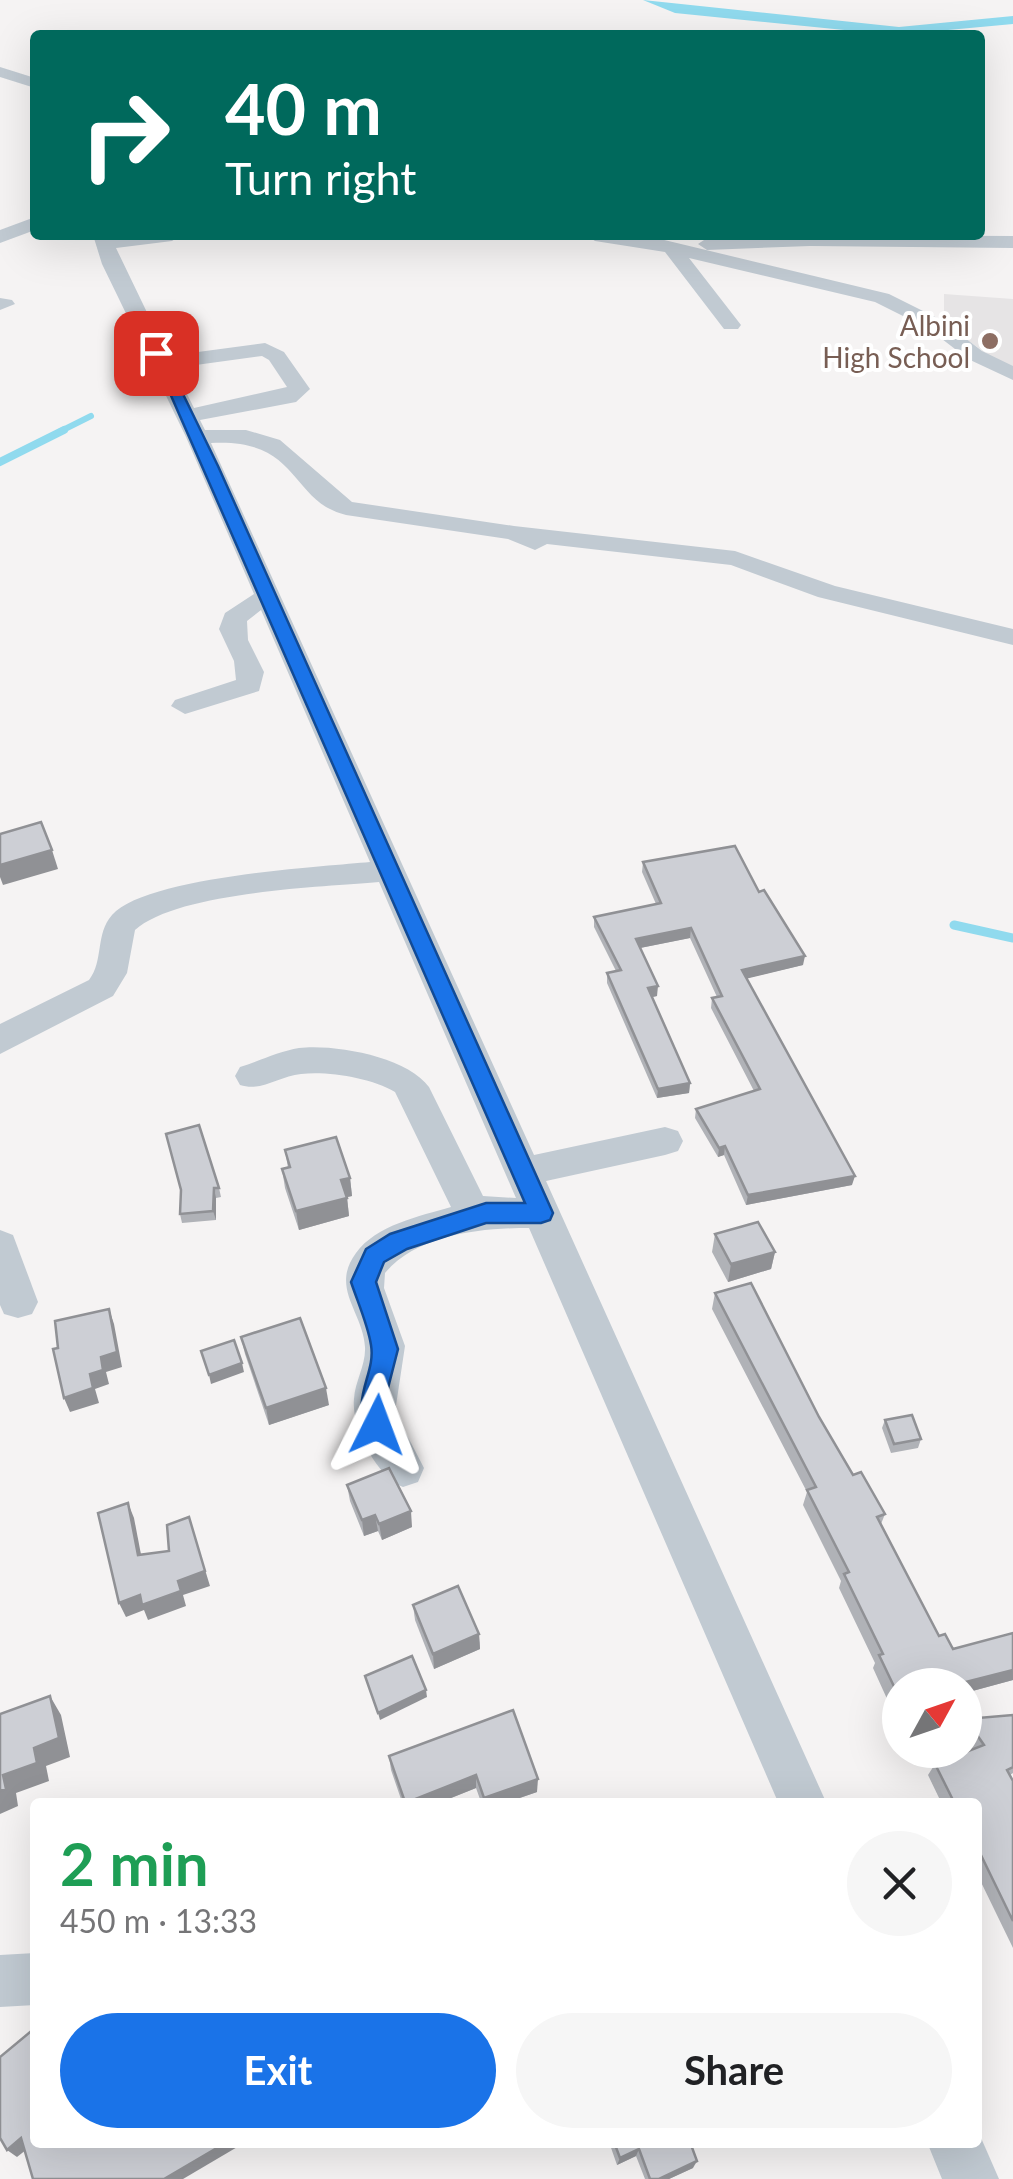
<!DOCTYPE html>
<meta charset="utf-8">
<style>
body{margin:0;font-family:Lato,sans-serif;background:#f6f6f6;color:#202124;height:100vh;display:flex;flex-direction:column;font-size:38px;white-space:nowrap}
*{box-sizing:border-box;margin:0}
p{font-size:32px;color:#757577}
.icon{flex:none;width:55px;height:55px;fill:none;stroke:currentColor;stroke-width:2;stroke-linecap:round;stroke-linejoin:round}
.map{position:relative;flex:1;overflow:hidden}
.panel{position:absolute;left:30px;top:1798px;width:952px;height:350px;display:flex;flex-direction:column;background:#fff;border-radius:10px;box-shadow:0 10px 40px #0002}
.panel>*{flex:none}
.banner{position:absolute;left:30px;top:30px;width:955px;height:210px;border-radius:10px;box-shadow:0 10px 40px #0002;background:#00695c;color:#fff;overflow:hidden}
.needle{width:65px;rotate:50deg}
.fabs{position:absolute;left:882px;top:1668px;display:grid;gap:20px}
.fabs a{display:grid;place-items:center;width:100px;height:100px;border-radius:50%;background:#fff;box-shadow:0 10px 40px #0002;font-size:50px}
.pin{position:absolute;display:grid;place-items:center;width:85px;height:85px;color:#fff;margin:-42px;border-radius:20px;box-shadow:0 5px 15px #0006}
.me{position:absolute;width:110px;margin:-55px;rotate:3deg;stroke-linejoin:round;filter:drop-shadow(0 0 8px #0008)}
.turn{display:flex;align-items:center;gap:35px;height:210px;padding:0 30px;font-size:45px}
.turn .icon{width:130px;height:130px;stroke-width:2.5}
.turn b{display:block;font-size:70px;line-height:85px}
.round{display:grid;place-items:center;flex:none;width:105px;height:105px;border-radius:52px;background:#f6f6f6}
.overview{display:flex;align-items:center;justify-content:space-between;height:170px;padding:0 30px}
h1{font-size:60px;font-weight:700;line-height:75px;color:#1e9e55}
.cta{display:flex;gap:20px;margin-top:auto;padding:20px 30px}
.cta a{flex:1;height:115px;border-radius:60px;background:#1a73e8;color:#fff;font-size:40px;font-weight:700;line-height:115px;text-align:center}
.cta a+a{background:#f6f6f6;color:#202124}
.map>svg:first-child{display:block}
.education{fill:#e6e4e5}
.lines{fill:none;stroke-linecap:round;stroke-linejoin:round}
.stream-far2{stroke:#90daee;stroke-width:6}
.stream-far1{stroke:#90daee;stroke-width:8}
.stream{stroke:#90daee;stroke-width:9}
.canal{fill:#90daee;fill-rule:evenodd}
.minor{fill:#c1cad2;fill-rule:evenodd}
.wall{fill:#b0b2b7}
.shaded-wall{fill:#909195}
.building{fill:#cdcfd5;stroke:#909195;stroke-width:2.5}
.route{fill:#1a73e8;stroke:#114b97;stroke-width:2.5}
.education-dot{fill:#8d6e63;stroke:#fff;stroke-width:4}
.labels{text-anchor:middle;dominant-baseline:central;stroke-width:8;stroke-linejoin:round;paint-order:stroke}
.far-education-label{font-size:28px;fill:#785e54;stroke:#fff;text-anchor:end}
</style>
<div class="map">
<svg width="1013" height="2179" viewBox="0 0 1013 2179">
<rect width="100%" height="100%" fill="#f5f3f3"/>
<polygon class="education" points="944,294 1013,299 1013,373 944,323"/>
<g class="lines">
<polyline class="stream-far2" points="59,432 91,416"/>
<polyline class="stream-far1" points="0,462 64,430"/>
<polyline class="stream" points="954,925 1013,938"/>
<polygon class="canal" points="643,0 899,27 1013,16 1013,24 894,35 675,13"/>
<g class="minor">
<polygon points="0,67 35,78 35,88 0,77"/>
<polygon points="35,217 35,230 0,243 0,230"/>
<path d="M93,235h88l-9,6 -56,7 52,108 97,-13 19,9 26,37 -14,13 -96,18 5,10h41l34,10 72,62 162,24 221,25 100,35 178,43v16l-195,-48 -87,-32 -184,-21 -12,6 -27,-11 -162,-24c-57,-14 -45,-77 -135,-72l323,712 131,-28 13,4 5,10 -5,10 -13,4 -119,26 280,621h-48l-249,-574c-47,0 -111,6 -144,45l-1,15 21,58 -10,66 29,56 -6,14 -15,5c-26,-10 -52,-60 -49,-88 1,-18 12,-34 11,-52 -2,-35 -35,-59 -9,-94 20,-28 64,-37 95,-46l-56,-115c-24,-14 -66,-21 -94,-18 -22,2 -39,18 -61,11l-5,-9 5,-9c19,-6 40,-16 59,-19 37,-4 108,9 130,39l54,109 33,2 -137,-316c-59,5 -202,10 -244,48l-8,43 -14,23 -113,58v-30l89,-44c15,-19 6,-46 23,-65 34,-38 205,-48 258,-53l-109,-252 -14,11 1,19 16,32 -5,19 -74,23 -14,-8 4,-6 61,-20 -2,-19 -15,-32 6,-16 29,-19 -68,-157 -84,-173zM262,356l7,4 18,27 -93,21 -20,-40z"/>
<polygon points="586,235 656,238 889,294 943,321 982,351 1013,366 1013,380 968,359 929,329 875,302 689,258 741,325 738,329 724,329 665,252 595,241"/>
<polygon points="793,235 1013,236 1013,248 810,246 707,250 698,244 707,238"/>
<polygon points="0,298 12,300 15,304 0,310"/>
<polygon points="0,1230 13,1235 38,1302 32,1314 18,1318 4,1314 0,1305"/>
<polygon points="35,1953 35,2005 0,2007 0,1955"/>
<polygon points="978,2131 999,2179 942,2179 927,2142 978,2142"/>
</g>
</g>
<g class="wall">
<polygon points="643,862 759,892 803,965 747,978 852,1185 746,1205 724,1155 718,1157 695,1118 696,1109 754,1091 711,1008 712,998 717,997 690,938 640,948 657,996 652,997 690,1083 689,1093 657,1098 607,983 607,973 616,971 594,927 594,917 656,904 642,872"/>
<polygon points="285,1150 350,1178 352,1196 347,1197 349,1216 299,1230 285,1188 282,1169 288,1168"/>
<polygon points="219,1188 221,1197 216,1198 216,1220 182,1223 180,1214 181,1190"/>
<polygon points="715,1234 775,1252 771,1269 728,1282 712,1252"/>
<polygon points="715,1293 819,1417 853,1475 885,1514 881,1524 939,1636 953,1649 1013,1680 965,1693 965,1685 893,1712 873,1668 875,1663 839,1588 841,1581 803,1505 807,1492 712,1309"/>
<polygon points="241,1337 329,1405 269,1425 245,1354"/>
<polygon points="885,1420 921,1439 918,1448 891,1453 882,1428"/>
<polygon points="347,1485 412,1527 382,1540 378,1531 364,1536 350,1501"/>
<polygon points="413,1605 479,1634 480,1649 434,1669 415,1620"/>
<polygon points="1013,1715 1013,1773 1010,1775 1013,1781 1013,1948 978,1876 978,1802 941,1802 928,1775 935,1764 971,1750 965,1741 966,1719"/>
<polygon points="389,1756 537,1792 508,1802 481,1802 476,1788 441,1802 402,1802 391,1770"/>
<polygon points="609,2142 690,2142 693,2168 669,2179 645,2179 636,2156 617,2165"/>
</g>
<g class="shaded-wall">
<polygon points="52,850 58,869 3,885 0,877 0,865"/>
<polygon points="691,928 690,938 635,949 636,939"/>
<polygon points="805,956 803,965 741,980 742,970"/>
<polygon points="658,986 657,996 648,998 648,988"/>
<polygon points="690,1083 689,1093 657,1098 658,1089"/>
<polygon points="725,1146 724,1155 718,1157 719,1148"/>
<polygon points="855,1176 852,1185 746,1205 748,1195"/>
<polygon points="350,1178 352,1196 343,1198 341,1180"/>
<polygon points="214,1188 216,1198 216,1220 213,1211"/>
<polygon points="347,1198 349,1216 299,1230 296,1211"/>
<polygon points="775,1252 771,1269 728,1282 731,1264"/>
<polygon points="109,1309 114,1324 122,1367 106,1372 109,1384 95,1389 99,1403 70,1412 64,1398 90,1374 101,1357"/>
<polygon points="242,1363 244,1372 211,1384 209,1375"/>
<polygon points="326,1388 329,1405 269,1425 266,1408"/>
<polygon points="128,1503 134,1518 144,1570 138,1555"/>
<polygon points="411,1511 412,1527 382,1540 379,1524"/>
<polygon points="375,1515 378,1531 364,1536 362,1520"/>
<polygon points="189,1517 210,1586 183,1595 186,1606 148,1620 144,1610 126,1617 119,1603 178,1581"/>
<polygon points="479,1634 480,1649 434,1669 433,1654"/>
<polygon points="1013,1670 1013,1680 965,1693 965,1685 954,1685"/>
<polygon points="426,1690 427,1697 380,1720 378,1713"/>
<polygon points="50,1696 61,1715 70,1757 46,1766 49,1781 16,1793 18,1806 0,1814 0,1791 3,1775"/>
<polygon points="900,1699 900,1710 893,1712"/>
<polygon points="476,1775 476,1788 441,1802 408,1802"/>
<polygon points="538,1779 537,1792 508,1802 484,1802 484,1798"/>
<polygon points="21,2138 31,2146 17,2157 7,2150"/>
<polygon points="227,2142 238,2142 239,2146 183,2179 164,2179"/>
<polygon points="639,2149 636,2156 617,2165 620,2158"/>
<polygon points="697,2161 693,2168 669,2179 659,2179"/>
</g>
<g class="building">
<polygon points="41,822 52,850 0,865 0,834"/>
<polygon points="735,846 759,892 764,890 805,956 742,970 855,1176 748,1195 725,1146 719,1148 696,1109 760,1089 712,998 722,996 691,928 636,939 658,986 648,988 690,1083 658,1089 607,973 621,970 594,917 661,903 643,862"/>
<polygon points="199,1125 219,1188 214,1188 213,1211 180,1214 181,1190 166,1134"/>
<polygon points="336,1137 350,1178 341,1180 347,1198 296,1211 282,1169 290,1167 285,1150"/>
<polygon points="758,1222 775,1252 731,1264 715,1234"/>
<polygon points="751,1283 819,1417 853,1475 861,1472 885,1514 877,1517 939,1636 945,1634 953,1649 1013,1633 1013,1670 954,1685 900,1685 900,1699 879,1655 883,1654 844,1574 849,1572 807,1490 816,1487 715,1293"/>
<polygon points="109,1309 117,1352 101,1357 103,1370 90,1374 93,1388 64,1398 53,1349 58,1348 55,1321"/>
<polygon points="300,1318 326,1388 266,1408 241,1337"/>
<polygon points="234,1340 242,1363 209,1375 201,1351"/>
<polygon points="912,1415 921,1439 894,1444 885,1420"/>
<polygon points="389,1468 411,1511 379,1524 375,1515 362,1520 347,1485"/>
<polygon points="128,1503 138,1555 169,1551 167,1525 189,1517 205,1571 178,1581 181,1591 142,1605 140,1595 119,1603 98,1513"/>
<polygon points="458,1586 479,1634 433,1654 413,1605"/>
<polygon points="412,1656 426,1690 378,1713 365,1676"/>
<polygon points="50,1696 59,1738 34,1748 37,1763 3,1775 6,1789 0,1791 0,1714"/>
<polygon points="513,1710 538,1779 484,1798 476,1775 408,1802 405,1802 389,1756"/>
<polygon points="1013,1715 1013,1767 1007,1770 1013,1781 1013,1921 978,1849 978,1802 954,1802 935,1764 984,1745 966,1719"/>
<polygon points="35,2028 35,2142 227,2142 164,2179 33,2179 21,2138 7,2150 0,2138 0,2057"/>
<polygon points="614,2142 690,2142 697,2161 659,2179 650,2179 639,2149 620,2158"/>
</g>
<path class="route" d="M151,350l12,3 55,113 335,747 -3,7 -9,3h-55l-79,26 -23,13 -8,20 22,67 -11,43 4,33 -4,9 -10,3 -9,-3c-18,-38 8,-59 3,-89 -3,-20 -13,-42 -20,-63l15,-33 24,-15 96,-31h39z"/>
<circle class="education-dot" cx="990" cy="341" r="10"/>
<g class="labels">
<g class="far-education-label">
<text x="970" y="325">Albini<tspan x="970" dy="32">High School</tspan></text>
</g>
</g>
</svg>
<div class="fabs">
<a><svg class="needle" viewBox="-14 -14 28 28"><path d="M0-13l5 13h-10z" fill="#e53935"/><path d="M0 13l5-13h-10z" fill="#757577"/></svg></a>
</div>
<div class="pin" style="left:156px;top:353px;background:#d93025"><svg class="icon" aria-label="arrive" viewBox="0 0 24 24"><path d="M6 21V4h12l-3 4 3 4H6"/></svg></div>
<svg class="me" style="left:377px;top:1425px" viewBox="-20 -20 40 40"><path d="M0-17L14 15 0 8-14 15z" fill="#1a73e8" stroke="#fff" stroke-width="4"/></svg>
<div class="banner">
<div class="turn"><svg class="icon" aria-label="right" viewBox="0 0 24 24"><path d="M7 20v-9h11M14 6l5 5-5 5"/></svg><div><b>40 m</b>Turn right</div></div>
</div>
<section class="panel">
<div class="overview"><div><h1>2 min</h1><p>450 m · 13:33</p></div><a class="round"><svg class="icon" aria-label="close" viewBox="0 0 24 24"><path d="M6 6l12 12M18 6L6 18"/></svg></a></div>
<div class="cta"><a>Exit</a><a>Share</a></div>
</section>
</div>
